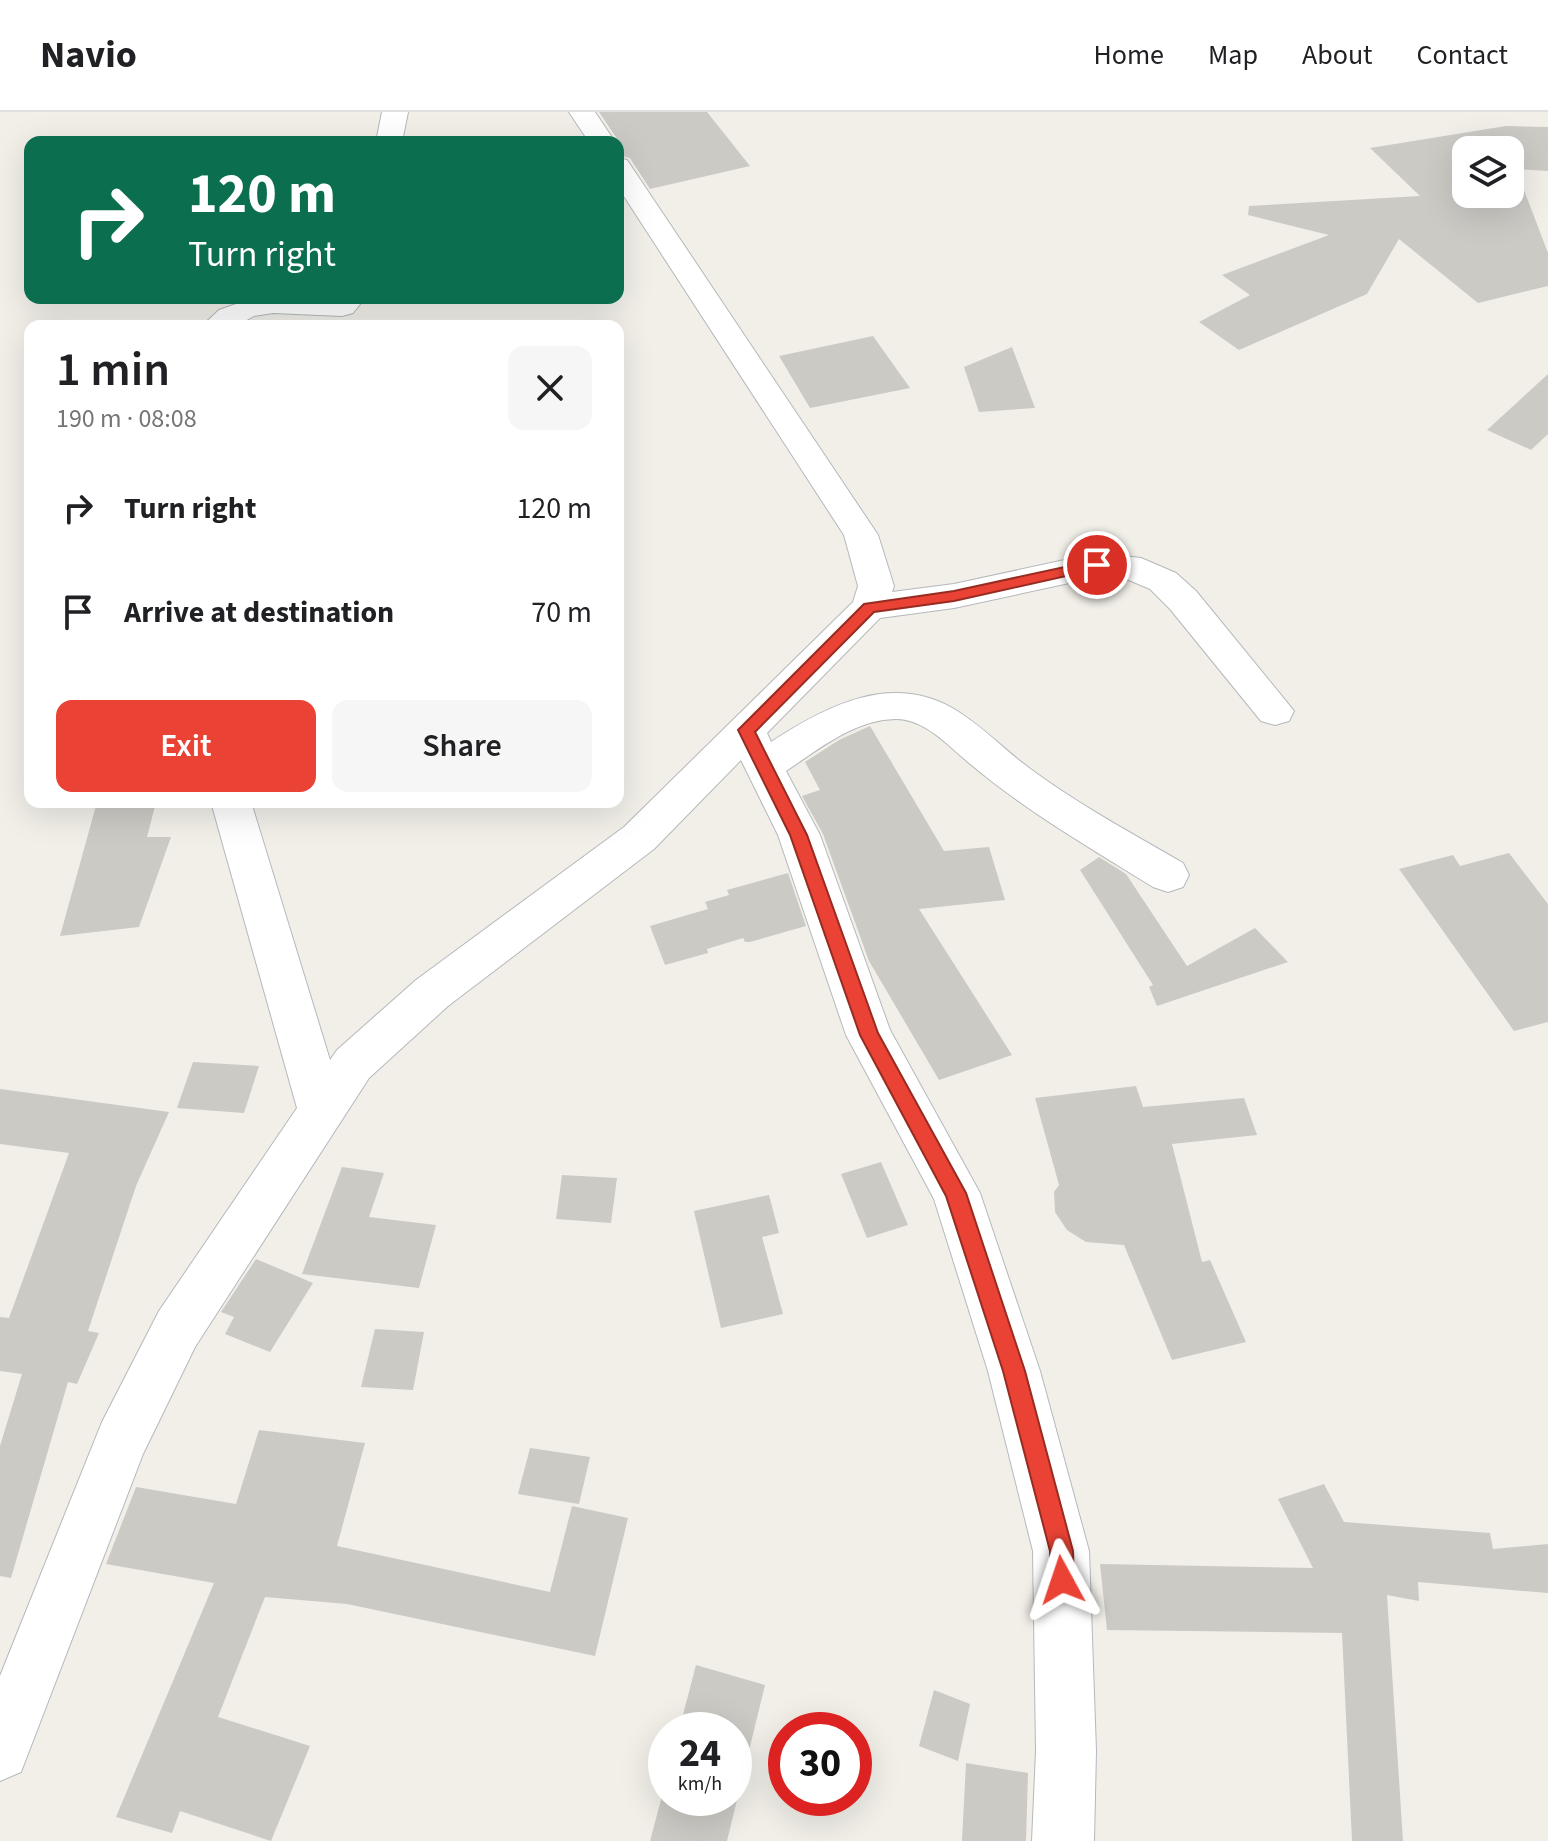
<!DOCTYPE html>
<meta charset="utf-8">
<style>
body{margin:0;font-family:"Source Sans 3",sans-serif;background:#f6f6f6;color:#202124;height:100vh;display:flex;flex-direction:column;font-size:30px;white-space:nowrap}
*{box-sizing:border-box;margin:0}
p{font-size:26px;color:#757577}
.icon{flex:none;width:44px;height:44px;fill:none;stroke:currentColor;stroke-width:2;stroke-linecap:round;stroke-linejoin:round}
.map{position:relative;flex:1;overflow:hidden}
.sheet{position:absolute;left:24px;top:208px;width:600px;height:488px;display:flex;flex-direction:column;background:#fff;border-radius:16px;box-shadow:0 8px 32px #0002}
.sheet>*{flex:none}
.hud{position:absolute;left:24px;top:24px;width:600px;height:168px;border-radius:16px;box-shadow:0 8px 32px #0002;background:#0b6e4f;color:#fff;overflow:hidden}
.tools{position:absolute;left:1452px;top:24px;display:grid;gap:16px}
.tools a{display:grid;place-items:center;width:72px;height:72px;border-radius:16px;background:#fff;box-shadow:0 8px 32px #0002;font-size:40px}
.speed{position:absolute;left:648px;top:1600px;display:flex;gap:16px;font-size:40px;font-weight:700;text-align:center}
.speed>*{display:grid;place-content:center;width:104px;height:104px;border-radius:50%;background:#fff;box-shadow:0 8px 32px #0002;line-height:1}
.speed small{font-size:20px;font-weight:400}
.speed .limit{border:12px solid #d22;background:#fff;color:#111}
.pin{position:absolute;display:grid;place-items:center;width:68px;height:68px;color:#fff;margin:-34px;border:4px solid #fff;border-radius:50%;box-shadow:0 2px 8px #0007}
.me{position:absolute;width:88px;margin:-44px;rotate:355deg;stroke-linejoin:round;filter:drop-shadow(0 0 6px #0008)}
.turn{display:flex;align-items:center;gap:28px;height:168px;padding:0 32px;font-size:36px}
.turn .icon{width:104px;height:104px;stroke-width:2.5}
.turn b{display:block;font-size:56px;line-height:68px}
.round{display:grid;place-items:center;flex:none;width:84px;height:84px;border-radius:16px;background:#f6f6f6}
.summary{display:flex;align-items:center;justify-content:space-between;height:136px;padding:0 32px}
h1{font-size:48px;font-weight:600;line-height:60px}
.primary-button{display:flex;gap:16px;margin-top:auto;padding:16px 32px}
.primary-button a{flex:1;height:92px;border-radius:16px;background:#ea4335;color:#fff;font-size:32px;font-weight:600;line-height:92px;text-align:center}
.primary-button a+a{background:#f6f6f6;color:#202124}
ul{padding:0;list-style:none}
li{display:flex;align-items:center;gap:24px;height:104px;padding:0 32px}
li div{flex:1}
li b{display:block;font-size:30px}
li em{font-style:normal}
header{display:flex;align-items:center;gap:48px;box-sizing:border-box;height:112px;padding:0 40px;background:#fff;border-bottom:2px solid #e0e0e0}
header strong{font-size:38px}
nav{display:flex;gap:44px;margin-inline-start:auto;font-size:28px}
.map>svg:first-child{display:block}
.building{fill:#cccac5;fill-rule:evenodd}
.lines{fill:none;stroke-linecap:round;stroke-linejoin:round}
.minor-casing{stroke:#b5b8bc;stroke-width:2}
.minor{fill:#fff;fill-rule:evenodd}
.route{fill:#ea4335;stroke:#982c22;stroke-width:2}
</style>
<header>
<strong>Navio</strong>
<nav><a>Home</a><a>Map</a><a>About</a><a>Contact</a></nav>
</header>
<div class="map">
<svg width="1548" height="1729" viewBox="0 0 1548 1729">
<rect width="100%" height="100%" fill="#f1efe8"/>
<g class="building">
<polygon points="599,0 707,0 750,54 650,77 630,46 618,43 618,28"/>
<path d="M1506,14l42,1v44l-32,-2 32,84v33l-70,17 -79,-64 -32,55 -128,56 -40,-28 51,-27 -28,-20 107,-40 -81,-20 1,-9 171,-10 -50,-48zM1466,38h44v44h-44z"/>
<polygon points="873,224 910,276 810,296 779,244"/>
<polygon points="1012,235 1035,296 979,300 964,255"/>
<polygon points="1548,262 1548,322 1531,338 1487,318"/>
<polygon points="870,614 944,739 989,735 1005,788 919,797 1012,943 939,968 869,849 823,722 802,684 820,678 805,650 839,628"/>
<polygon points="97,690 156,690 147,725 171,725 139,815 60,824"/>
<polygon points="1509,741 1548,792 1548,910 1514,919 1399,757 1453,743 1460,754"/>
<polygon points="1099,745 1126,762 1187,854 1255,816 1288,850 1157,894 1149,875 1153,873 1080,758"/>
<polygon points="788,761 806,814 750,830 745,830 743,826 707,837 708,841 665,853 650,814 708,797 705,790 729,783 727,778"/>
<polygon points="193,950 259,954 244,1001 177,996"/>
<polygon points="1136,974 1143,995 1244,986 1257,1023 1172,1032 1202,1150 1210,1148 1246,1230 1172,1248 1124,1133 1086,1130 1067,1118 1055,1100 1054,1080 1059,1073 1035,986"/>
<polygon points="0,977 169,1000 136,1074 88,1219 99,1221 77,1272 68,1270 11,1466 0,1464 0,1334 22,1262 0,1259 0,1205 9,1206 69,1041 0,1032"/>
<polygon points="881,1050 908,1113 867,1126 841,1062"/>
<polygon points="342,1055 384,1061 369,1105 436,1113 419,1176 302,1162"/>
<polygon points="562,1063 617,1066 611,1111 556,1107"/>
<polygon points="769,1083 779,1121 762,1125 783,1202 721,1216 694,1099"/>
<polygon points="256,1147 313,1171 270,1240 225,1222 234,1205 221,1200"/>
<polygon points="375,1217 424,1220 413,1278 361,1275"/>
<polygon points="259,1318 365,1331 337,1434 550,1480 572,1394 628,1406 595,1544 347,1492 265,1485 218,1605 310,1634 271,1729 180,1699 172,1721 116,1705 214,1471 106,1452 136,1375 236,1392"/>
<polygon points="530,1336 590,1345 579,1392 518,1382"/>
<polygon points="1324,1372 1344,1410 1490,1421 1493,1437 1548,1432 1548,1481 1418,1470 1419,1489 1387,1483 1403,1729 1352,1729 1342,1521 1107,1518 1100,1452 1313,1456 1278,1387"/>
<polygon points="696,1553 765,1573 727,1729 650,1729 666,1669 666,1686 734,1686 734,1618 679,1618"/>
<polygon points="934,1578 970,1592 958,1649 919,1634"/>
<polygon points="966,1651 1028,1661 1026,1729 962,1729"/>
</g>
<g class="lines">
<defs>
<g id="minor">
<polygon points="382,0 408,0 402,30 376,30"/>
<polygon points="569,0 595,0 615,30 589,30"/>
<path d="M618,46l9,2 251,375 16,51 -2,6 62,-8 143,-31 44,5 35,15 20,18 98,120 -5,10 -14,4 -14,-4 -91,-112 -20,-20 -26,-11 -27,-1 -143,31 -74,10 -113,115 4,9c55,-36 120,-70 183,-33 30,18 53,44 82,64 47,34 97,61 147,90l6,12 -6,12 -15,5 -15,-5c-66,-41 -132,-79 -191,-130 -18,-16 -41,-39 -67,-38 -41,1 -76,30 -109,52l34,64 70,195 90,163 60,178 49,180 7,200 -2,90h-62l4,-90 -3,-200 -45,-180 -54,-172 -88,-164 -68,-200 -37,-75 -87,89 -206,157 -79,72 -174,269 -52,107 -122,318 -21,9v-105l102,-254 57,-111 138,-203 -86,-306h40l79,258 7,-10 79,-70 208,-153 229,-225 5,-16 -14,-51 -226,-348z"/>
<polygon points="253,186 365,186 353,201 342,204 273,201 254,204 236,214 202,214 219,198"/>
</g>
</defs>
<use href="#minor" class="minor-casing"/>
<use href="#minor" class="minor"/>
</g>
<polygon class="route" points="1097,448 1102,449 1102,456 954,489 874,500 755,620 807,723 878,921 966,1081 1025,1259 1073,1439 1074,1468 1070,1476 1062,1480 1054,1476 1050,1468 1050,1439 1003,1259 946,1084 860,923 790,723 738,618 864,492 954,479"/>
</svg>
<div class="tools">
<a><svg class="icon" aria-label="layers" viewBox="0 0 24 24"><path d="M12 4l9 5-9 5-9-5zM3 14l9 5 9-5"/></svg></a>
</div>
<div class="speed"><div>24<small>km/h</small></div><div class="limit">30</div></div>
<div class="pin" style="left:1097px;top:453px;background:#d93025"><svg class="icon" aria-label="arrive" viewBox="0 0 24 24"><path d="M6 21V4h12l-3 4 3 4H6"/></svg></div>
<svg class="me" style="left:1062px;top:1468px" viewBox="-20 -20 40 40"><path d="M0-17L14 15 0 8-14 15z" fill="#ea4335" stroke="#fff" stroke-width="4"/></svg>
<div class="hud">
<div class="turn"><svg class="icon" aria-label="right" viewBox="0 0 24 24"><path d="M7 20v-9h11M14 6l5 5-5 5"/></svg><div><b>120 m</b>Turn right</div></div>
</div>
<section class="sheet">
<div class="summary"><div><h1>1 min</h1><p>190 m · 08:08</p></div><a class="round"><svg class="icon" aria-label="close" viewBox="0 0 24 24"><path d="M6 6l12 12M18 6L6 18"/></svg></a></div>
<ul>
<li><svg class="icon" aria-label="right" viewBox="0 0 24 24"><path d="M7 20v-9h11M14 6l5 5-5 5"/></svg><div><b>Turn right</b></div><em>120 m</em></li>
<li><svg class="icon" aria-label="arrive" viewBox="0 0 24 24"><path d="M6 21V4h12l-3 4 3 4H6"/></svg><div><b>Arrive at destination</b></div><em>70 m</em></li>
</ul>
<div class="primary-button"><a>Exit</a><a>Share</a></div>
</section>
</div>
